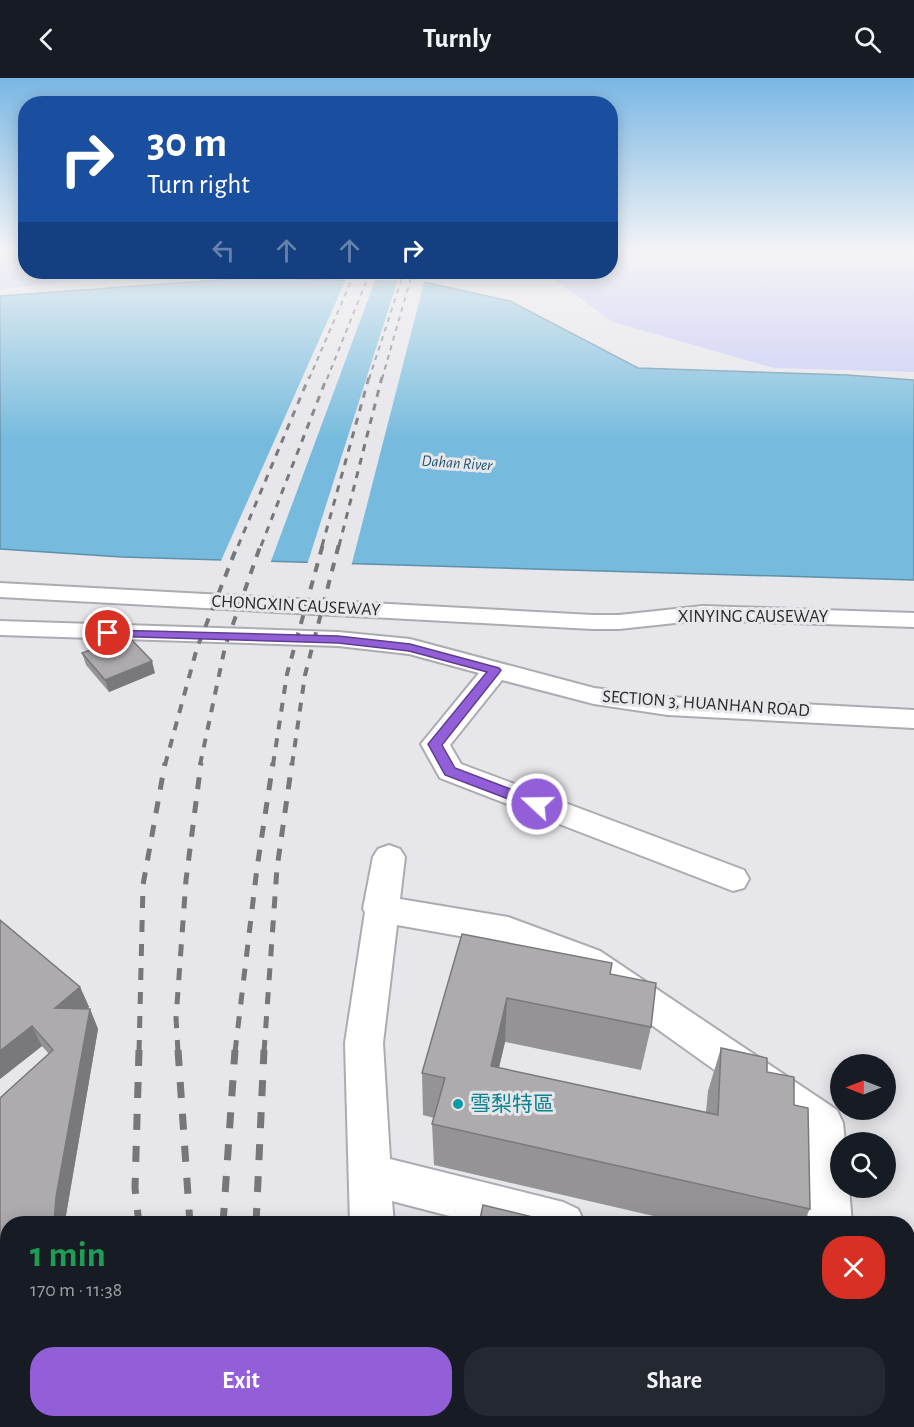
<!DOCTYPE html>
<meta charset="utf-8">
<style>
body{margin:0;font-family:"Alegreya Sans","Noto Sans TC",sans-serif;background:#242831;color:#f1f3f6;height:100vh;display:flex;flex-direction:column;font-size:22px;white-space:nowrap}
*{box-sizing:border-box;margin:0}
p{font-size:20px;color:#9ea1a6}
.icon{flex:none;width:33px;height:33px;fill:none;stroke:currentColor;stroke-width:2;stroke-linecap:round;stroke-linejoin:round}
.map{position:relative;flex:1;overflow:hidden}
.details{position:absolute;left:0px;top:1138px;width:915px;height:212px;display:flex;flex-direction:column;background:#171b24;border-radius:24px 24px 0 0;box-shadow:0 3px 15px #0003}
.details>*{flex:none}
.banner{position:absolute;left:18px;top:18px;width:600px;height:183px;border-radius:24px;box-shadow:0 3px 15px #0003;background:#1a4fa0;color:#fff;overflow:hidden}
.needle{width:39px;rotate:270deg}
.buttons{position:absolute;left:830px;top:976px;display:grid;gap:12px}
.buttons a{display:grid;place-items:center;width:66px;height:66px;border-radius:50%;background:#171b24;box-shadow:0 3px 15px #0003;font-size:30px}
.pin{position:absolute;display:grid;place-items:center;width:51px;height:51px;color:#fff;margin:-26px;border:3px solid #fff;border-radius:50%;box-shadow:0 2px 6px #0007}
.me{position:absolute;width:66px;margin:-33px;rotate:291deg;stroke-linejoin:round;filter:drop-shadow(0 0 4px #0008)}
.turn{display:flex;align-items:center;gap:21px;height:126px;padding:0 30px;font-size:27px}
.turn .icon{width:78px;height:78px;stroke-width:2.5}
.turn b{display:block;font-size:42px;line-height:51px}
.lanes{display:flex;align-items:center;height:57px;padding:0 30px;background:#0003;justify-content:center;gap:30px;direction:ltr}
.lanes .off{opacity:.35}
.round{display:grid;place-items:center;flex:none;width:63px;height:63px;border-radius:24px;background:#242831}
.overview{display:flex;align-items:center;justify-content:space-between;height:102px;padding:0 30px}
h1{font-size:36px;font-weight:600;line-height:45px;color:#1e9e55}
.cta{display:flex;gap:12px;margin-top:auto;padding:12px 30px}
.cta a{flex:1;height:69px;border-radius:24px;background:#925fd9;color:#fff;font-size:24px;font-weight:600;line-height:69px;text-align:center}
.cta a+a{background:#242831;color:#f1f3f6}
header{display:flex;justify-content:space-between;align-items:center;height:78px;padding:0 30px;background:#171b24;font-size:27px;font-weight:600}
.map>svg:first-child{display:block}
.green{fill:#c7c9f7}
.water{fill:#76bbdd;stroke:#5f90a8;stroke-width:1.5}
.pier{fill:#e6e6eb}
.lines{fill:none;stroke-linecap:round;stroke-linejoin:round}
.minor-casing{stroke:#abacb0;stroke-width:4}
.minor{fill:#fff;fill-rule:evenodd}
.rail-far4{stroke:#767779;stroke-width:2;stroke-dasharray:5 5;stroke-linecap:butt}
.rail-far3{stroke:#767779;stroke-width:3;stroke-dasharray:7 7;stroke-linecap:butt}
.rail-far2{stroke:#767779;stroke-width:4;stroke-dasharray:9 9;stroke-linecap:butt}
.rail-far1{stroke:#767779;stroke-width:5;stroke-dasharray:12 12;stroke-linecap:butt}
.rail{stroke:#767779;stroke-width:7;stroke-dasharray:16 16;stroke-linecap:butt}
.wall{fill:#959396}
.shaded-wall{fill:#79787a}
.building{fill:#adabae;stroke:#79787a;stroke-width:1.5}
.route{fill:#925fd9;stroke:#5f3e8d;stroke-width:1.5}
.culture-dot{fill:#0f9aa8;stroke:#e6e6eb;stroke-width:2}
.labels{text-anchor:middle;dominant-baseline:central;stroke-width:6;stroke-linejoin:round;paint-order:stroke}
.far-water-label{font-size:16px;font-style:italic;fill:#1e556d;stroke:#e6e6eb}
.street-label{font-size:18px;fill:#292a2b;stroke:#e6e6eb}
.near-culture-label{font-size:21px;fill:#0d838f;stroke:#e6e6eb;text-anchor:start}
</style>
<header><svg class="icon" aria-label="back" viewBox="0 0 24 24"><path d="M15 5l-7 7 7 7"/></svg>Turnly<svg class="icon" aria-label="search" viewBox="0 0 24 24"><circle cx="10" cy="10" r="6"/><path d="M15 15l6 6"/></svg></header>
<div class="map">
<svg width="914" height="1349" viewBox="0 0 914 1349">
<rect width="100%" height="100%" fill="#e6e6eb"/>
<g class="green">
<polygon points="0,173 25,173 26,194 163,194 0,211"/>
<polygon points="611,173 914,173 914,294 774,290 613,244 544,194 610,194"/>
</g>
<polygon class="water" points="246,200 424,204 510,223 638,290 847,297 914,302 914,502 122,479 0,471 0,218"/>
<g class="pier">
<polygon points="347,199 376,200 270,486 220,485"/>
<polygon points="398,201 425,201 351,489 307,487"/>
</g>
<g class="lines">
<defs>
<g id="minor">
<polygon points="0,505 593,537 619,537 703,528 914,535 914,549 703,542 619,551 593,551 0,519"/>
<polygon points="0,543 338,554 410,561 594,610 668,619 914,632 914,650 668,637 594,626 502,602 450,667 461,686 744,792 749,801 744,810 733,813 440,700 421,666 479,595 409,576 338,568 0,557"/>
<polygon points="389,767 400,771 405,779 400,821 508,839 600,873 837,1032 843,1045 845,1065 840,1065 840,1110 849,1110 852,1146 808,1146 803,1055 576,893 505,866 397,847 383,965 390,1081 563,1124 578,1131 585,1146 480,1146 392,1123 394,1146 350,1146 345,965 365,834 363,831 373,779 378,771"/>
<polygon points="362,1342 412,1342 414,1349 364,1349"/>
<rect x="815" y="1342" width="50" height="7"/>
</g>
</defs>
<use href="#minor" class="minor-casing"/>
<use href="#minor" class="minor"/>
<g class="rail-far4">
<polyline points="309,301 355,194"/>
<polyline points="327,301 370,194"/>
<polyline points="369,301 404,194"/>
<polyline points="382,301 412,196"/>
</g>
<g class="rail-far3">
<polyline points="238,468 309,299"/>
<polyline points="261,468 327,299"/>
<polyline points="322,468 369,299"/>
<polyline points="339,468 382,299"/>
</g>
<g class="rail-far2">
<polyline points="165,687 197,570 238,466"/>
<polyline points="200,687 225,569 261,466"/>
<polyline points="273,687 287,596 323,466"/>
<polyline points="292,687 305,597 339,466"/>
</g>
<g class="rail-far1">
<polyline points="139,974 143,807 165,685"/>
<polyline points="178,974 176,940 186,802 201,685"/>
<polyline points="235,974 257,790 273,685"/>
<polyline points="264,974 277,790 292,685"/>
</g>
<g class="rail">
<polyline points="139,972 135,1110 139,1146"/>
<polyline points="178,972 190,1146"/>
<polyline points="223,1146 235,972"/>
<polyline points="256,1146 264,972"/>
<polyline points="161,1342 161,1349"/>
<polyline points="216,1342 217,1349"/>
<polyline points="246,1349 247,1342"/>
</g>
</g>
<g class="wall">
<polygon points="82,575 155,595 109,614 86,587"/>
<polygon points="0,842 80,909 89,929 87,931 90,931 98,951 66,1137 66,1146 8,1146 8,1342 58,1342 58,1349 0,1349 0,1195 1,1193 0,1192 0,1020 49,976 42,968 0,1001"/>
<polygon points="462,856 610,896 651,949 641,992 505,964 499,990 706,1034 708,1013 721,970 767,994 794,1027 810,1131 802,1146 688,1146 434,1087 432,1046 434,1040 423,1037 422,995"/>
<polygon points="473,1342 562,1342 564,1349 474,1349"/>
<rect x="723" y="1342" width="92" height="7"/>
<polygon points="867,1342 908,1342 914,1349 867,1349"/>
</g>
<g class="shaded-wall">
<polygon points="152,583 155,595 109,614 105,602"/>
<polygon points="80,909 89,929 64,949 55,930"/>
<polygon points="507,920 505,964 489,1030 491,988"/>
<polygon points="90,931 98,951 66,1137 66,1146 54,1146 56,1119"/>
<polygon points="32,948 42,968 0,1001 0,973"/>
<rect x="45" y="1342" width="13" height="7"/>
</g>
<g class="building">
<polygon points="128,558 152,583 105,602 82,575"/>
<polygon points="0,842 80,909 55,930 90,931 56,1119 54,1146 8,1146 8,1342 45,1342 45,1349 0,1349 0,1195 3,1192 0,1189 0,1020 53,972 32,948 0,973"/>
<polygon points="462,856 612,885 610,896 656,905 651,949 507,920 491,988 718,1037 721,970 767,980 767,994 794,999 794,1027 808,1030 810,1131 432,1046 445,1000 422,995"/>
<polygon points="483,1127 561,1146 479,1146"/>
<polygon points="908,1229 914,1231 914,1349 895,1349 895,1342 908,1342"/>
<polygon points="480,1342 562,1342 564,1349 481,1349"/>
<polygon points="741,1342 815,1342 815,1349 740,1349"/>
</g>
<linearGradient id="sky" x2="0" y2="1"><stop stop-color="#7ab7e4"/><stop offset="0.48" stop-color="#f4f4f6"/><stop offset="1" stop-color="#f4f4f6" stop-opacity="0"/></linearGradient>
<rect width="914" height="362" fill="url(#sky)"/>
<polygon class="route" points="108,552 338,558 410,566 499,590 501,592 499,595 442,667 455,690 542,723 544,726 537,732 532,730 445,697 428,666 487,594 409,573 338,565 104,558 103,555"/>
<circle class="culture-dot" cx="458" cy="1026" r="6"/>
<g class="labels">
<g class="far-water-label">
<text transform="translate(457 385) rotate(4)">Dahan River</text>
</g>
<g class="street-label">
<text transform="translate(296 528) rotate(3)">CHONGXIN CAUSEWAY</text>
<text x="753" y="539">XINYING CAUSEWAY</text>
<text transform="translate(706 626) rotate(4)">SECTION 3, HUANHAN ROAD</text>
</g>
<g class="near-culture-label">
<text x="470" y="1026">雪梨特區</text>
</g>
</g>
</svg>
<div class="buttons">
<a><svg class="needle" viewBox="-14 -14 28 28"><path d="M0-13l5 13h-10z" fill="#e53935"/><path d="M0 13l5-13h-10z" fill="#9ea1a6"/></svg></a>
<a><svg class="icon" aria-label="search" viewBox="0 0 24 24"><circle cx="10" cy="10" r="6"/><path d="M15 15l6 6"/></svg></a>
</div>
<div class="pin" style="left:108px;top:555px;background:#d93025"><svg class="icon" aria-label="arrive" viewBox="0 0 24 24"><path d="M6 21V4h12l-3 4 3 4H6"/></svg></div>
<svg class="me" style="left:537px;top:726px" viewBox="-20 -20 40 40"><circle r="17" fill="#925fd9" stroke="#fff" stroke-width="3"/><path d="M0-11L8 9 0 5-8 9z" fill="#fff"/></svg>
<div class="banner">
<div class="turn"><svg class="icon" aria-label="right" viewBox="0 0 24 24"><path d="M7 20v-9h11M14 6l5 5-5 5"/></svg><div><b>30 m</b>Turn right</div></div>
<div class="lanes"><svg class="icon off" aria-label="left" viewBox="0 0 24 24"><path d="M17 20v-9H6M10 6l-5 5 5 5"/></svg><svg class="icon off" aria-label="ahead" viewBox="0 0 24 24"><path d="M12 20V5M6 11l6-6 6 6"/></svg><svg class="icon off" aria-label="ahead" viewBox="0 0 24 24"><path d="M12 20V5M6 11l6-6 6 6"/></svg><svg class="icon" aria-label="right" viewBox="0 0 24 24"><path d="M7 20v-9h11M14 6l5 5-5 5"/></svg></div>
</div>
<section class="details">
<div class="overview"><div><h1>1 min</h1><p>170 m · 11:38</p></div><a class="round" style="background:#d93025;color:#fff"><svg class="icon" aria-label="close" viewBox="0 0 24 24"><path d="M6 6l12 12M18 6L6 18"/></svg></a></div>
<div class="cta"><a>Exit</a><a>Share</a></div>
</section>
</div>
